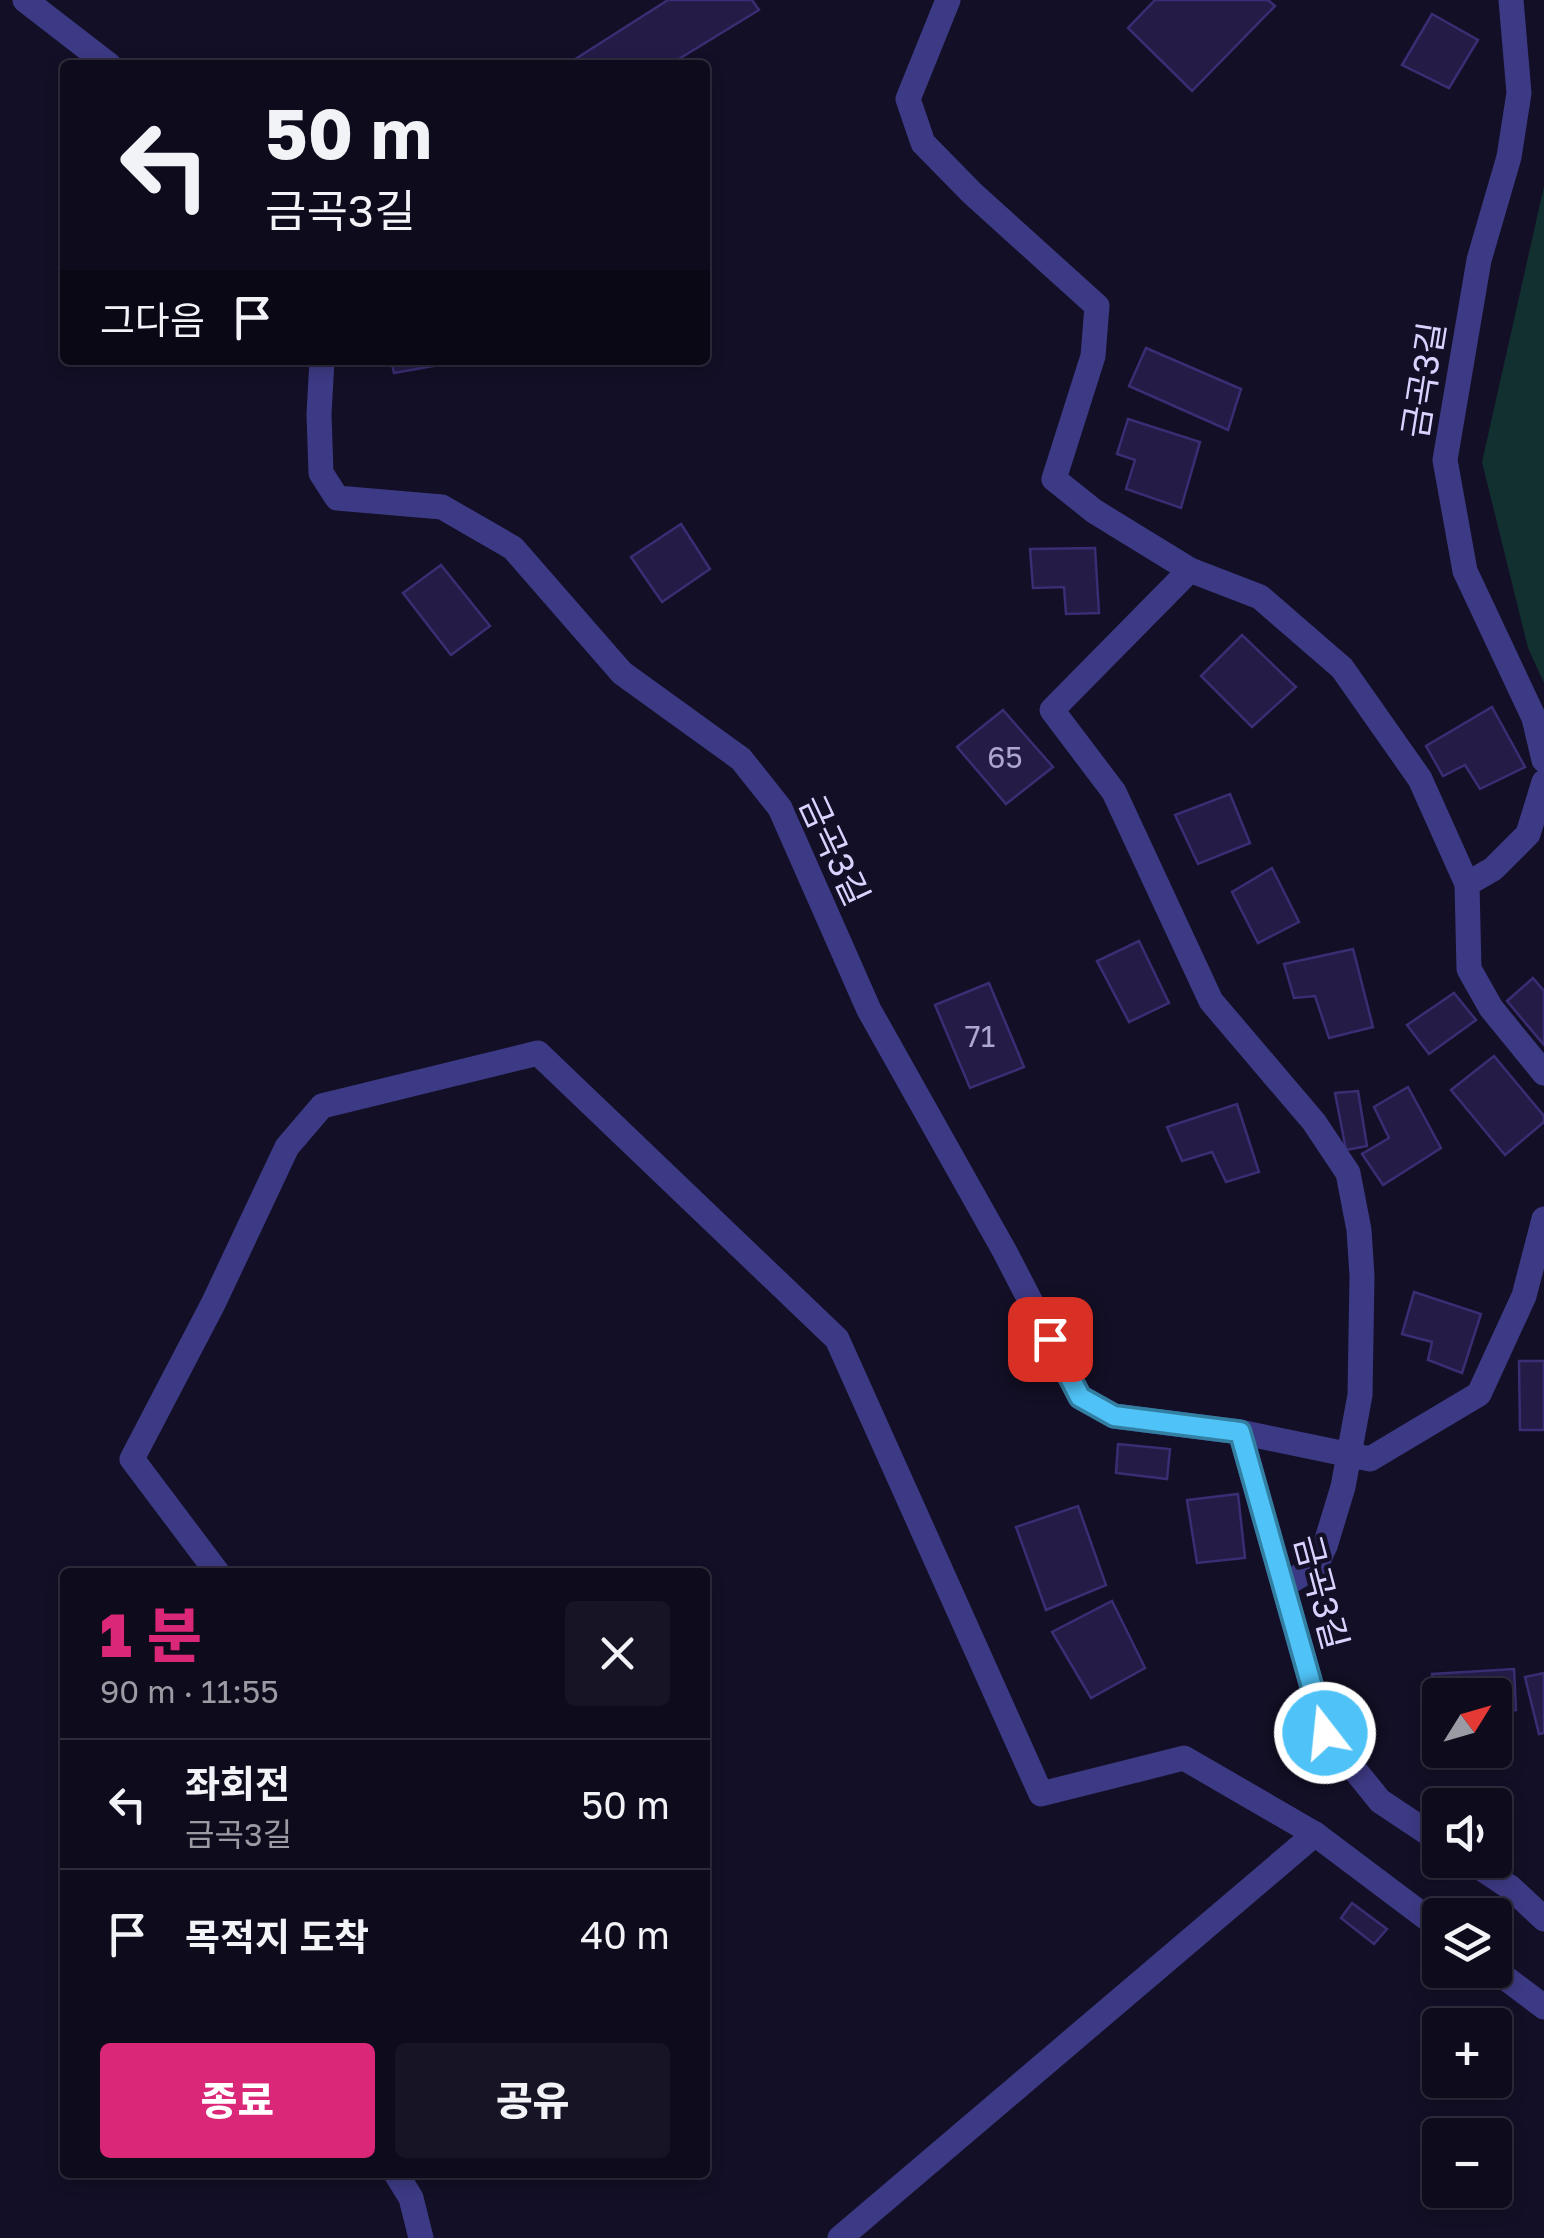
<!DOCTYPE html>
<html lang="ko">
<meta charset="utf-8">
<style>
body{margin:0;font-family:"Golos Text","Noto Sans KR",sans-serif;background:#171425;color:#f1f3f6;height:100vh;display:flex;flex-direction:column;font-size:38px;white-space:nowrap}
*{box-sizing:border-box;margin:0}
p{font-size:32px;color:#9b9ba3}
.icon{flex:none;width:55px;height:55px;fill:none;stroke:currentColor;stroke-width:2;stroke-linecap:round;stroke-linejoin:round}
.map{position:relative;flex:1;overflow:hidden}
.panel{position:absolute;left:60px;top:1568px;width:650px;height:610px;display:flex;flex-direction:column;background:#0e0b1c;border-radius:10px;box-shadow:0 5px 15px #0003,0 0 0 2px #2e2b3b}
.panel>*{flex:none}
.top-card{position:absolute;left:60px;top:60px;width:650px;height:305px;border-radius:10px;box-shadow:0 5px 15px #0003,0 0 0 2px #2e2b3b;background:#0e0b1c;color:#f1f3f6;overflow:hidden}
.needle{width:65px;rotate:53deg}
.controls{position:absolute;left:1422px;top:1678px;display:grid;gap:20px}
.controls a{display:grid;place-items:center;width:90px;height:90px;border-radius:10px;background:#0e0b1c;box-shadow:0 5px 15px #0003,0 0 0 2px #2e2b3b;font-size:50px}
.pin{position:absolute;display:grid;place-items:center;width:85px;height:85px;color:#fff;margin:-42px;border-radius:20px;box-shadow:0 5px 15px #0006}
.me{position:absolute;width:110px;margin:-55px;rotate:344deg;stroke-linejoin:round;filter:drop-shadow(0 0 8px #0008)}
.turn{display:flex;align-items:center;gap:35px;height:210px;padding:0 40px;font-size:45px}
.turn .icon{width:130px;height:130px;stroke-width:2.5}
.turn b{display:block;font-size:70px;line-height:85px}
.then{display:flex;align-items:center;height:95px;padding:0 40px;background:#0003;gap:20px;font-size:38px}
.round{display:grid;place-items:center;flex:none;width:105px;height:105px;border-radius:10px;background:#171425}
.headline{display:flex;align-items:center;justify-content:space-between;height:170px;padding:0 40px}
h1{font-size:60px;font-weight:800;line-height:75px;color:#db2777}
.button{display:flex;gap:20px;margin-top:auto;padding:20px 40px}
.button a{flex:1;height:115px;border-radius:10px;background:#db2777;color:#fff;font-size:40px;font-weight:800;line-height:115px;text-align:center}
.button a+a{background:#171425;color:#f1f3f6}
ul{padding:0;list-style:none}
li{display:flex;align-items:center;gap:30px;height:130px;padding:0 40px;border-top:2px solid #2e2b3b}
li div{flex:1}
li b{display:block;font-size:38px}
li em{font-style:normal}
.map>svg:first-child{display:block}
.green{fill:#12302f}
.building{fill:#241b47;stroke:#3b2d73;stroke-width:2.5}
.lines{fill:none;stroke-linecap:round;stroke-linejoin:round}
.lane{stroke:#3d3a85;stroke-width:25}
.route-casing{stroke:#337fa1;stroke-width:25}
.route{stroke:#4fc3f7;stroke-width:18}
.labels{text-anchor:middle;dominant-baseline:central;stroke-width:9;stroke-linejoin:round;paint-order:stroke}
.number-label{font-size:30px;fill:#aca6d1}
.street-label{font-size:35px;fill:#d9d4ff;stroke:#130f26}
</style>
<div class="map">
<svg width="1544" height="2238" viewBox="0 0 1544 2238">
<rect width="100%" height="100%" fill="#130f26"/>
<polygon class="green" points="1544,186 1544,683 1528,648 1482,462"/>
<g class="building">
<polygon points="668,0 752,0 759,10 669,65 566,65"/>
<polygon points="1155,0 1268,0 1275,6 1192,91 1128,28"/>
<polygon points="1432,14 1478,40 1449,88 1402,65"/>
<polygon points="1146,348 1241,389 1228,430 1129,386"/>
<polygon points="391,360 467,360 394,373"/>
<polygon points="1128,419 1200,442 1181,508 1126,489 1135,460 1117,454"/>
<polygon points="681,524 710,569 662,602 631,557"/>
<polygon points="1095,548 1099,613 1066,614 1064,587 1033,588 1030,549"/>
<polygon points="441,565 490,626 451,655 403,593"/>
<polygon points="1242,635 1296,687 1252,727 1201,676"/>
<polygon points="1492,707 1525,767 1480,789 1465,765 1443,776 1426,746"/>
<polygon points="1003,710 1053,767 1006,804 957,747"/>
<polygon points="1230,794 1250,843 1198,864 1175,815"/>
<polygon points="1272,868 1299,922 1258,943 1232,892"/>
<polygon points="1139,941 1169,1003 1129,1022 1097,961"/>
<polygon points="1353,949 1373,1027 1329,1038 1315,996 1294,998 1284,964"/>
<polygon points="1533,978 1544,991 1544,1045 1507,1001"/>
<polygon points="989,983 1024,1067 970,1088 935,1005"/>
<polygon points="1454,993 1476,1020 1429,1054 1407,1025"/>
<polygon points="1494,1056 1544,1116 1544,1122 1505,1155 1451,1090"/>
<polygon points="1408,1087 1441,1148 1383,1185 1362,1154 1389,1138 1374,1107"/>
<polygon points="1358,1091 1367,1146 1346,1150 1335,1093"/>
<polygon points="1237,1104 1259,1172 1226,1182 1212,1152 1182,1161 1167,1127"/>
<polygon points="1414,1292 1481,1314 1462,1373 1428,1360 1432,1342 1402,1334"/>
<polygon points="1519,1361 1544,1361 1544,1430 1520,1430"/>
<polygon points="1118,1444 1170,1449 1167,1479 1116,1473"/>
<polygon points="1238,1494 1245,1558 1197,1563 1187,1500"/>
<polygon points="1078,1506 1106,1585 1046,1610 1016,1527"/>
<polygon points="1112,1601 1145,1668 1091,1698 1052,1632"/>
<polygon points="1514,1669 1516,1710 1495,1712 1495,1695 1440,1695 1440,1718 1433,1718 1432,1674"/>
<polygon points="1544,1673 1544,1733 1539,1734 1525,1677"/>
<polygon points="1352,1903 1387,1929 1374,1944 1341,1918"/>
</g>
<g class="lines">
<g class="lane">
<polyline points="25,0 109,65"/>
<polyline points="948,0 908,99 923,143 972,193 1097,306 1093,356 1054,479 1094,511 1190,570 1052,710 1114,792 1211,1001 1314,1122 1348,1173 1359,1230 1362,1276 1360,1395 1343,1487 1325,1546 1315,1567 1284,1585"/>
<polyline points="1511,0 1519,93 1509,157 1479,260 1445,460 1465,571 1534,718 1544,760"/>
<polyline points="322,360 319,414 321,473 337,498 442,507 513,548 622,673 741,759 780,808 869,1010 1005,1252 1080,1397 1114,1416 1240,1432 1370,1459 1479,1394 1524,1296 1544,1219"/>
<polyline points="1190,570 1260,597 1342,668 1420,779 1467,884"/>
<polyline points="1544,782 1528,834 1493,869 1467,884 1469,969 1491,1008 1544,1073"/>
<polyline points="1240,1432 1325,1733 1380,1801 1440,1841"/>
<polyline points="217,1572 132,1459 213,1304 287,1147 322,1106 538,1053 837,1339 1041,1794 1184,1758 1315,1834 1440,1928"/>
<polyline points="1469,1860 1511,1888 1544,1919"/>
<polyline points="1495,1970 1544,2007"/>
<polyline points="395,2172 411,2198 421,2238"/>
<polyline points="840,2238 1315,1834"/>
</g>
</g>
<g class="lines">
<defs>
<polyline id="route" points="1050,1339 1080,1397 1114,1416 1240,1432 1325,1733"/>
</defs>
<use href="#route" class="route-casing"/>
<use href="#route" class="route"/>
</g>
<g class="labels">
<g class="number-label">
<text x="1005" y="757">65</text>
<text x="980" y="1036">71</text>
</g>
<g class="street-label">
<text transform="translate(1423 380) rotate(-81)">금곡3길</text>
<text transform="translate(835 850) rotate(65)">금곡3길</text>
<text transform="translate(1322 1592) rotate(75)">금곡3길</text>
</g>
</g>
</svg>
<div class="controls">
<a><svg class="needle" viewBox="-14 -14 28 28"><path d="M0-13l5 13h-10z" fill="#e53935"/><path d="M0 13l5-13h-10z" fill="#9b9ba3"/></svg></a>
<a><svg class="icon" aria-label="sound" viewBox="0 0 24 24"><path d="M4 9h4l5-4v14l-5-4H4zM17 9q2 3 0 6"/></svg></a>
<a><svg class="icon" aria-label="layers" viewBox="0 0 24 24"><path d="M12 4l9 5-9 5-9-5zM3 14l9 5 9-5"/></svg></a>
<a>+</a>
<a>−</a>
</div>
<div class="pin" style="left:1050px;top:1339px;background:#d93025"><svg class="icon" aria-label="arrive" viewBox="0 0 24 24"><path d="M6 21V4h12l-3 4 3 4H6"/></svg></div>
<svg class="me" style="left:1325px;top:1733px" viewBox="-20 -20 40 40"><circle r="17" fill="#4fc3f7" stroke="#fff" stroke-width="3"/><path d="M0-11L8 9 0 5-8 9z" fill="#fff"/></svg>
<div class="top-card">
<div class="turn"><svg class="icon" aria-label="left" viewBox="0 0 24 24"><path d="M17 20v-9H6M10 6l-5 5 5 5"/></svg><div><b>50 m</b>금곡3길</div></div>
<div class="then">그다음<svg class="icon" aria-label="arrive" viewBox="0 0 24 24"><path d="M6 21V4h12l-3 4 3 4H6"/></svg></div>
</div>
<section class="panel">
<div class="headline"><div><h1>1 분</h1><p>90 m · 11:55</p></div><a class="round"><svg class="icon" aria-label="close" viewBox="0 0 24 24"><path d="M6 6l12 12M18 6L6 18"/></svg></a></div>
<ul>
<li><svg class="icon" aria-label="left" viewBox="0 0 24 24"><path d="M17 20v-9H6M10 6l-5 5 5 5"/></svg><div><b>좌회전</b><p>금곡3길</p></div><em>50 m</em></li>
<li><svg class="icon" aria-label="arrive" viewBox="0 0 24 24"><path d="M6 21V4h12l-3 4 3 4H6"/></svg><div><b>목적지 도착</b></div><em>40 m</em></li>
</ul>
<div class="button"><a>종료</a><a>공유</a></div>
</section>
</div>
